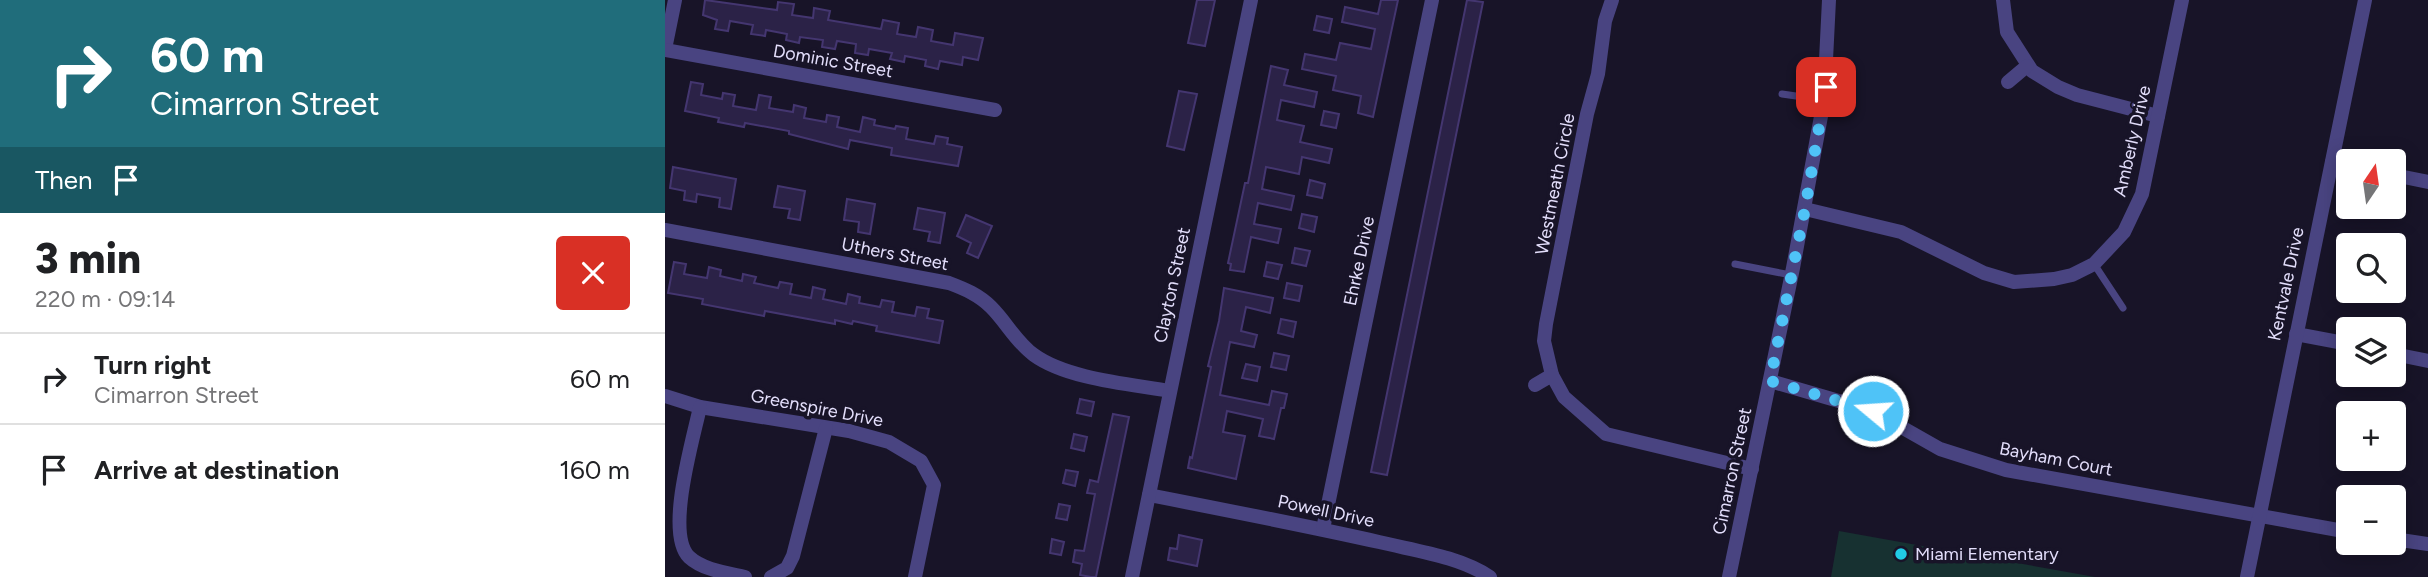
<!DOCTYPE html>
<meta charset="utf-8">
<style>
body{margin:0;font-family:Figtree,sans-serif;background:#f6f6f6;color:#202124;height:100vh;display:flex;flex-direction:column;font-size:26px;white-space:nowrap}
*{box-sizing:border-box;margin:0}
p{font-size:23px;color:#757577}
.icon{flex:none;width:38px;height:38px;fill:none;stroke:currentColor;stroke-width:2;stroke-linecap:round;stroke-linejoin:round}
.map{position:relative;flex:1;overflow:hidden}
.drawer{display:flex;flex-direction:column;background:#fff;width:665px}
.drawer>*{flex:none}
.banner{background:#206d7b;color:#fff;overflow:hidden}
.needle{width:46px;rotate:13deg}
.controls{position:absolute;left:1671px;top:149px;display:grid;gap:14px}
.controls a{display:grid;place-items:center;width:70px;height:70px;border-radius:7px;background:#fff;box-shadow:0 4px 18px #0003;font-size:35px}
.pin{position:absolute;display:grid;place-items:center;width:60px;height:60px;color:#fff;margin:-30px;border-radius:14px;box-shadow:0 4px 10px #0006}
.me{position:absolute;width:77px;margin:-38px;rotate:288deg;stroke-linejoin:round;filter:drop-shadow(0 0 5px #0008)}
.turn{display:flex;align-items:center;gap:24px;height:147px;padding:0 35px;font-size:32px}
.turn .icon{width:91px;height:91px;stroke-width:2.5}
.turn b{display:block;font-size:49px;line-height:60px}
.then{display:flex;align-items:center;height:66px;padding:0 35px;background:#0003;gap:14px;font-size:26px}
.round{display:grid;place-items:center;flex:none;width:74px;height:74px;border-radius:7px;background:#f6f6f6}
.headline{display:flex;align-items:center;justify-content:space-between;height:119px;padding:0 35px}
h1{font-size:42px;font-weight:800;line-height:52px}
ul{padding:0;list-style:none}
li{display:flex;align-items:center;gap:21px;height:91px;padding:0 35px;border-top:2px solid #e0e0e0}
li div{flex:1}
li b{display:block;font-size:26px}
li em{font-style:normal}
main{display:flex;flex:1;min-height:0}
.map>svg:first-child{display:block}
.green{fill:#173131}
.building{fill:#2b2247;stroke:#443670;stroke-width:2}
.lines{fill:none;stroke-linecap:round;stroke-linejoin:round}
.lane{stroke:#494481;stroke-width:7}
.street{stroke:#494481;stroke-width:14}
.route{stroke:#4fc3f7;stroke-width:12;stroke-dasharray:0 21.6}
.poi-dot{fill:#21cae5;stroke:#181428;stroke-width:2.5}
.labels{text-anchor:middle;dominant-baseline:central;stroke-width:7;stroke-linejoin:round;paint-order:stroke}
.street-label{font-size:18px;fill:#e3defb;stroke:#181428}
.poi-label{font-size:18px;fill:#e3defb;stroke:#181428;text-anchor:start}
</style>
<main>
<section class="drawer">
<div class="banner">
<div class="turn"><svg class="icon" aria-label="right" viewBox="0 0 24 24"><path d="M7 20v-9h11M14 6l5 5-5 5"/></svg><div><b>60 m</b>Cimarron Street</div></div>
<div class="then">Then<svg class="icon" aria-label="arrive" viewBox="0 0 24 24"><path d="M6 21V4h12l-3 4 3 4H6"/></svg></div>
</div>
<div class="headline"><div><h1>3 min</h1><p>220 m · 09:14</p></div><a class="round" style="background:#d93025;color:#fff"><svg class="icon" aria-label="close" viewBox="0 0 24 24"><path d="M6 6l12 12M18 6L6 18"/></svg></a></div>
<ul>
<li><svg class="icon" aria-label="right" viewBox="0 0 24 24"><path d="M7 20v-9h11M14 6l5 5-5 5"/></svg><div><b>Turn right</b><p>Cimarron Street</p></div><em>60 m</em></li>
<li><svg class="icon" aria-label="arrive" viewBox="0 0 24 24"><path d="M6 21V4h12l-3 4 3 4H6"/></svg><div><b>Arrive at destination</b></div><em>160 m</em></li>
</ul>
</section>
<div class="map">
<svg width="1763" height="577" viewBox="0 0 1763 577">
<rect width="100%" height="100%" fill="#181428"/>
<polygon class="green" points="1174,531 1430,577 1166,577"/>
<g class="building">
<polygon points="40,0 112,10 113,2 129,4 127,15 148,18 149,8 165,11 163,20 216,29 218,20 234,23 232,34 251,37 253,27 268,30 266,41 288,45 290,33 318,38 313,60 298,57 297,65 275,61 273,69 260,66 261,60 240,56 239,62 225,59 227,53 204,49 203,55 190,53 191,44 172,41 170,49 157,47 158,40 135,37 134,43 121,40 122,34 101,30 100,36 86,34 88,25 65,21 63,31 50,29 52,20 38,15"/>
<polygon points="532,0 550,0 540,46 523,43"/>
<polygon points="716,0 733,0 708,117 693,113 696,96 668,90 671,76 637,69 640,54 671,60 675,43 706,49 710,29 677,22 680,7 713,14"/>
<polygon points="802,0 818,2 722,475 706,472"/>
<polygon points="652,16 667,19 664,33 649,30"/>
<polygon points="606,66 623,70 619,85 652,92 649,107 616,100 612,120 639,126 635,142 667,149 664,163 637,157 634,174 601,167 597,189 629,196 626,210 593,203 589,224 616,229 613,243 586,237 579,272 565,270 566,264 563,263 580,183 583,183"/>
<polygon points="26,82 38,84 36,95 57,99 58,93 70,95 68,106 91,110 94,95 106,97 104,108 128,112 129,105 141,108 139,118 161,122 162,115 174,117 172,127 195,132 198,117 210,120 209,125 230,129 231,126 243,128 241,139 269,144 271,136 283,138 282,144 297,147 293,166 226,155 227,148 185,140 183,149 124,134 124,131 80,123 79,127 53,122 54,118 20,111"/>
<polygon points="514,91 532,94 519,150 502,146"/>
<polygon points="659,111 674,114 671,128 656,125"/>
<polygon points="8,167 71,179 66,209 54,207 55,198 32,194 31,202 19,200 20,191 5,188"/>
<polygon points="645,180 660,184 657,198 642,195"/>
<polygon points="113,186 140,191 135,220 123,218 125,209 109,207"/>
<polygon points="182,199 210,204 205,234 193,232 194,222 179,220"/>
<polygon points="253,208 280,213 275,243 263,241 265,232 249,229"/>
<polygon points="637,214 652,217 649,232 634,228"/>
<polygon points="301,215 327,226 313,258 302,253 306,243 292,236"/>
<polygon points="630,248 645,251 641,266 627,263"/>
<polygon points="9,262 21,264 19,274 42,278 44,267 56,270 55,276 77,281 78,274 91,277 89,283 113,288 115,282 127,284 125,294 146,298 148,287 160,290 158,299 181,304 183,294 195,297 194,303 215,307 217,300 229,302 227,312 250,316 252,307 264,309 262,318 278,321 274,343 211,331 212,326 188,321 187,324 170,320 170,324 100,311 99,316 37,304 38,299 3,293"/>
<polygon points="602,262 617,265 613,279 599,276"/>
<polygon points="622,283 637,286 634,301 619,298"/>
<polygon points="559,288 608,298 605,313 581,307 576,331 592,335 589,347 565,342 555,395 604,405 607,391 622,394 619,408 616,408 609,439 594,436 598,419 562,411 558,432 580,436 571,479 523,468 525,457 527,458 546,367 543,366 554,321"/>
<polygon points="616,319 631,322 628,337 613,333"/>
<polygon points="609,353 624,356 621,370 606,367"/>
<polygon points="581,364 595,367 592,381 577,378"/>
<polygon points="415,399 429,402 426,416 412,413"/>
<polygon points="448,414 464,417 431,577 426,577 415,575 417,564 408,562 410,550 419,551 430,494 422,493 425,480 433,482"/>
<polygon points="409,434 422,437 419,451 406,448"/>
<polygon points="401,470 413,472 410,486 398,483"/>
<polygon points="394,504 405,506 402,520 391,518"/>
<polygon points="514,535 537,540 532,566 503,560 505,548 512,549"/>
<polygon points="387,539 399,542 396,555 385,553"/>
</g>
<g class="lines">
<g class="lane">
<polyline points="1117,94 1159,100"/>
<polyline points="1070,264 1126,275"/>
<polyline points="1429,264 1458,308"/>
</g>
<g class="street">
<polyline points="1338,0 1342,32 1367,71 1393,87 1412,95 1493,116"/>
<polyline points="0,49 10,0"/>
<polyline points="0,50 330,110"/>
<polyline points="1343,82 1362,66"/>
<polyline points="1667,162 1684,165"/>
<polyline points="1729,175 1763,182"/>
<polyline points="1140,209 1236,232 1319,273 1349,282 1389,279 1407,275 1429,264 1459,232 1477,194 1517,0"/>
<path d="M0,230l284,53c16,6 30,12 42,24 16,16 25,35 43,48 33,24 96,29 136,36"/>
<polyline points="1631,334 1684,344"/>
<polyline points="1729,354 1763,361"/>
<polyline points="887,375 879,341 881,324 922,114 933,74 940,21 947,0"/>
<polyline points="1105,381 1208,411 1275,449 1341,470 1684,532"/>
<polyline points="870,385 887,375 899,397 941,434 1087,469"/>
<polyline points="0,396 35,407 184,431 224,442 256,461 269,485 250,577"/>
<path d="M35,407c-7,33 -35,126 -11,150 14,13 38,16 56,20"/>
<path d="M484,495c77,15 154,30 230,47 37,9 79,14 111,35"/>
<polyline points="658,529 767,0"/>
<polyline points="1729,539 1763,544"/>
<polyline points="106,577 122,568 128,556 161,428"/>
<polyline points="467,577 586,0"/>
<polyline points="1064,577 1128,268 1159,100 1164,0"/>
<polyline points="1582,577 1700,0"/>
</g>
</g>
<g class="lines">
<polyline class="route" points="1161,87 1140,209 1105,381 1208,411"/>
</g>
<circle class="poi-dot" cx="1236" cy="554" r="7"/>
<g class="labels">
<g class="street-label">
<text transform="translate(168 61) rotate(10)">Dominic Street</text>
<text transform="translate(1467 141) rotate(-77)">Amberly Drive</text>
<text transform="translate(890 184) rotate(-79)">Westmeath Circle</text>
<text transform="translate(230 254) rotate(11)">Uthers Street</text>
<text transform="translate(694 261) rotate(-78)">Ehrke Drive</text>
<text transform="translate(1621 284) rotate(-78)">Kentvale Drive</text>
<text transform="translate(507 285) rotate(-78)">Clayton Street</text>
<text transform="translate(152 408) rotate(11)">Greenspire Drive</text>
<text transform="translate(1391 459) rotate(11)">Bayham Court</text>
<text transform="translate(1067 471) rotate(-78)">Cimarron Street</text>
<text transform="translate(661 511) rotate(12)">Powell Drive</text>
</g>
<g class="poi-label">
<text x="1250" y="554">Miami Elementary</text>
</g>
</g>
</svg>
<div class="controls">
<a><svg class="needle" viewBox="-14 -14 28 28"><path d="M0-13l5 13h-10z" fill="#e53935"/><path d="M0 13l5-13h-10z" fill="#757577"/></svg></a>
<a><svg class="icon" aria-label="search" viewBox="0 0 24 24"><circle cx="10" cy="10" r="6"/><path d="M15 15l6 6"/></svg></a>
<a><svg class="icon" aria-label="layers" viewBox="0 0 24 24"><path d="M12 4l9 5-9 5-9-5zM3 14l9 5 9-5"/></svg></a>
<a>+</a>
<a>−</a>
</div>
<div class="pin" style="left:1161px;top:87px;background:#d93025"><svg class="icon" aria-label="arrive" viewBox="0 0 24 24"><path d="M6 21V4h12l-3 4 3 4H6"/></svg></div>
<svg class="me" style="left:1208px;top:411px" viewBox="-20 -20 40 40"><circle r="17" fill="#4fc3f7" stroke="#fff" stroke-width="3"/><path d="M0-11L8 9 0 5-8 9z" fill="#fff"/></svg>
</div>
</main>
